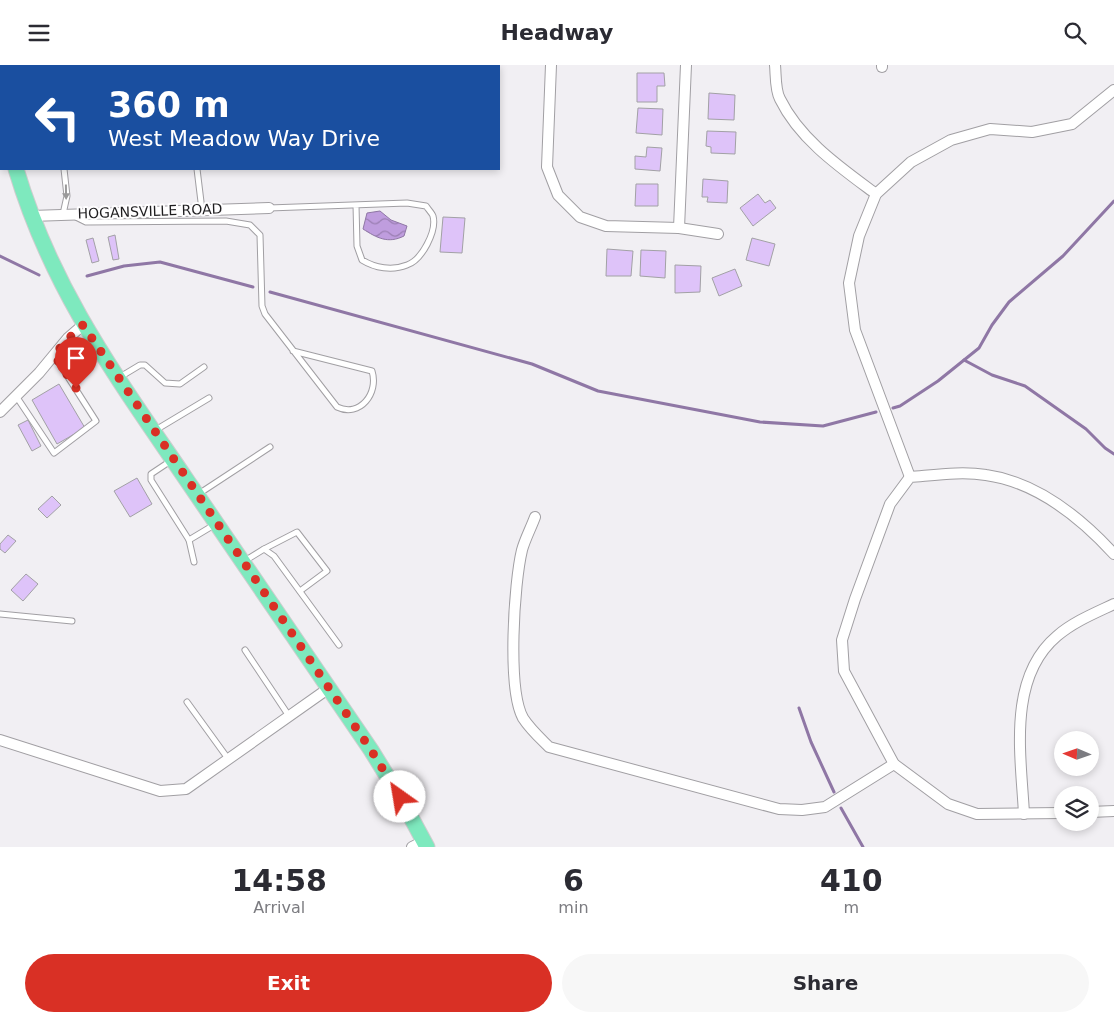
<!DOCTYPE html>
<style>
body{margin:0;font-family:"DejaVu Sans",sans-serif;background:#f7f7f7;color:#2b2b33;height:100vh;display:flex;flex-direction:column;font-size:19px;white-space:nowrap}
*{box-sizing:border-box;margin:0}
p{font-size:16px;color:#7c7c81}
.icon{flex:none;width:28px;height:28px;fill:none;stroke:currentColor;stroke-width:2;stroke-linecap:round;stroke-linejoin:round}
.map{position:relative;height:782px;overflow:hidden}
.sheet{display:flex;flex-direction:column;background:#fff;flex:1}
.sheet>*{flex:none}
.hud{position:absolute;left:0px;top:0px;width:500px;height:105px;box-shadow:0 2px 8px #0003;background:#1a4fa0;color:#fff;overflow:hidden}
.needle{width:32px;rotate:272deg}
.buttons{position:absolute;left:1054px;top:666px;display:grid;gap:10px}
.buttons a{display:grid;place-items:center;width:45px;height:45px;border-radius:50%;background:#fff;box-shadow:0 2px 8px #0003;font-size:25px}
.pin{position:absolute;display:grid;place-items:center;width:42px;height:42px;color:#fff;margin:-51px -21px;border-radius:50% 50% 50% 0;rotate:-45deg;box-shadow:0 0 5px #0007}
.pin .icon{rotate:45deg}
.me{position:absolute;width:55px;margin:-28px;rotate:328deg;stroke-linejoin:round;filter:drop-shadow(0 0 4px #0008)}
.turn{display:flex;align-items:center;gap:18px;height:105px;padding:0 25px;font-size:22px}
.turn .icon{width:65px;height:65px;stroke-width:2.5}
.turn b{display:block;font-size:35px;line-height:42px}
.eta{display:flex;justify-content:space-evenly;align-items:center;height:85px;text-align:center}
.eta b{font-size:30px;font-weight:800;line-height:35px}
.primary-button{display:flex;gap:10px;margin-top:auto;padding:10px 25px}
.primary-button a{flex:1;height:58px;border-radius:30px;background:#d93025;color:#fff;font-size:20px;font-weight:800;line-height:58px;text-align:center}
.primary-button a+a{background:#f7f7f7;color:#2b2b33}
header{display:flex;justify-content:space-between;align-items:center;height:65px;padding:0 25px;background:#fff;font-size:22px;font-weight:800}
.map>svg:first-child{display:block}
.water{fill:url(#water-waves);stroke:#8f77a5}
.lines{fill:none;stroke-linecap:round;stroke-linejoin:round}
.stream{stroke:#8f77a5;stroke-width:3}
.building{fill:#dec3f9;stroke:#a2a1a5}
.lane-casing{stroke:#a19fa3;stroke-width:7}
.street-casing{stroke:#a19fa3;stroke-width:12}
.primary-casing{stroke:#cecdce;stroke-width:17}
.lane{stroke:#fff;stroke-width:5}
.street{stroke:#fff;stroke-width:10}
.primary{stroke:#7ee9be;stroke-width:15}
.oneway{fill:#9a999a}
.route{stroke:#d93025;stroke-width:9;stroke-dasharray:0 16.2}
.labels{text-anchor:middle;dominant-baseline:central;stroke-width:4;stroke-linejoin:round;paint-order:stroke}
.street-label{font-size:14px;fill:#1e1d1f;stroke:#fefdfe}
</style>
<header><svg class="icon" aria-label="menu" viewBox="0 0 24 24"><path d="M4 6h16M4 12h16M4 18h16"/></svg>Headway<svg class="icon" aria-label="search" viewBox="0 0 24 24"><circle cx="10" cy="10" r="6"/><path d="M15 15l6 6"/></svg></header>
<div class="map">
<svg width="1114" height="782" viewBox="0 0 1114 782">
<defs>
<pattern id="water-waves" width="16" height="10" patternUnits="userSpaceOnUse" patternTransform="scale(1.25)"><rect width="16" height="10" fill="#bf9dde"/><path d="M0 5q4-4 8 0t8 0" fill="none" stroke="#9b7fb3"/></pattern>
</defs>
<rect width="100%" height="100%" fill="#f1eff3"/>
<path class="water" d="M380,146l11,9 16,6 -3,10c-16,8 -27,2 -41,-7l4,-16z"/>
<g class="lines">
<g class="stream">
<polyline points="0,191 39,210"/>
<polyline points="87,211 124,201 160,197 253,222"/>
<polyline points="270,227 532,299 598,326 760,357 823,361 876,347"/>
<polyline points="964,295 992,310 1025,321 1086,364 1105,383 1114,389"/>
<polyline points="893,343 900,341 938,316 979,283 992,260 1009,237 1063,191 1114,136"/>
<polyline points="799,643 811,677 834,727"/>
<polyline points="841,743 863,782"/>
</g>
</g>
<g class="building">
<polygon points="90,0 161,0 156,1"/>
<polygon points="637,8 664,8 665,21 657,21 657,37 637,37"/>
<polygon points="709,28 735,30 734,55 708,54"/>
<polygon points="638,43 663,44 662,70 636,68"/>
<polygon points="707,66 736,67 735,89 711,88 711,82 706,81"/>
<polygon points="647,82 662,83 660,106 635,104 635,91 646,92"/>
<polygon points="703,114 728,116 727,138 707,137 708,132 702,132"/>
<polygon points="636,119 658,119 658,141 635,141"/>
<polygon points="758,129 765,138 770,135 776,143 753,161 740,143"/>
<polygon points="443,152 465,153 462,188 440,187"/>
<polygon points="115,170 119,194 113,195 108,172"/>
<polygon points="93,173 99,196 92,198 86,175"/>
<polygon points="752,173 775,179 769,201 746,195"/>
<polygon points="607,184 633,186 631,211 606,211"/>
<polygon points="641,185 666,186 665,213 640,211"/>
<polygon points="675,200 701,201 700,227 675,228"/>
<polygon points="735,204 742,221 719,231 712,213"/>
<polygon points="59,319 85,363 57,379 32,335"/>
<polygon points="28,355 41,381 32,386 18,360"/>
<polygon points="137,413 152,439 130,452 114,426"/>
<polygon points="52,431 61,440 47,453 38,444"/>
<polygon points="8,470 16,476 5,488 0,484 0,479"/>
<polygon points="26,509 38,519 23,536 11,525"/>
</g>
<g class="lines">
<defs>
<g id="lane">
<polyline points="26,0 26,1"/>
<polyline points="197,104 202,145"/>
<path d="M269,143l138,-5 19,3c2,3 6,7 7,10 4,15 -11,44 -26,49 -15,6 -32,3 -45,-5l-5,-14 -1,-41"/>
<polyline points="63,149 67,131 64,104"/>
<path d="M76,152l10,5 140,-1 24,4 10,10 2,71 3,8 72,93c23,11 42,-14 35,-36l-79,-20"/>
<polyline points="120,312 140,300 145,300 165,318 180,319 204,302"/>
<polyline points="16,331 54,388 96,356 54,290"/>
<polyline points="154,366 209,333"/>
<polyline points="172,395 151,409 151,415 189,475 194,497"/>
<polyline points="197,430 270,382"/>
<polyline points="189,475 214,460"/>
<polyline points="264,484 297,467 327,506 300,526"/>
<polyline points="243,497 264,484 274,491 339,580"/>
<polyline points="0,549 72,556"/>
<polyline points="245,585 289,651"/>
<polyline points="187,637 229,695"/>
</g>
<g id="street">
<polyline points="551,0 547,102 558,130 580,152 606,161 679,163 718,169"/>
<path d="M775,0c1,10 0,25 5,34 20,41 61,69 96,95"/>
<polyline points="882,0 882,2"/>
<polyline points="31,151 269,143"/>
<polyline points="679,163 686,0"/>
<polyline points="0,347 39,308 68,273 83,260"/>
<polyline points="910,412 855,265 849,218 859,171 876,129 911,97 951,75 990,64 1032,67 1072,59 1114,25"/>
<path d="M535,452c-4,11 -10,22 -13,33 -8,33 -15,139 1,168 7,11 17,20 26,29l230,62 23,1 23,-3 69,-43"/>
<polyline points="0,675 160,726 186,724 329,623"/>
<polyline points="1090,747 1114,746"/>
<path d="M1062,748l-85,1 -29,-10 -54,-40 -50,-93 -2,-31 13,-41 35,-95 20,-27c25,-2 52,-6 76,-2 51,7 94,42 128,79"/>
<path d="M1024,749c-3,-58 -17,-136 33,-178 16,-14 38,-23 57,-32"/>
<polyline points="412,782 424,776"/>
</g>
<g id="primary">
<polyline points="0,40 1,45"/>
<path d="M16,104c36,121 100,207 170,310 62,90 123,181 185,271l29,47 27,50"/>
</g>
</defs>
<use href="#lane" class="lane-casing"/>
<use href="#street" class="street-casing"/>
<use href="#primary" class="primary-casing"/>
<use href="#lane" class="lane"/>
<use href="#street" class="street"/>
<use href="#primary" class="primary"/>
</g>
<defs><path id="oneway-solid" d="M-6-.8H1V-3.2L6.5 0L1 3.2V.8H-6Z" transform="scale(1.25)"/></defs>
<use class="oneway" href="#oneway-solid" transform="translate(66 127) rotate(89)"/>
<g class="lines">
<polyline class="route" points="76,323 54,290 68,274 83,260 371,685 400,732"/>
</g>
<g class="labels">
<g class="street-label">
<text transform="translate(150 146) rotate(-2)">HOGANSVILLE ROAD</text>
</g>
</g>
</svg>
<div class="buttons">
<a><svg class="needle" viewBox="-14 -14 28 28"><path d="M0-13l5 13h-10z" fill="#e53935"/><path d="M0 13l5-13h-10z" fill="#7c7c81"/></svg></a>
<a><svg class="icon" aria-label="layers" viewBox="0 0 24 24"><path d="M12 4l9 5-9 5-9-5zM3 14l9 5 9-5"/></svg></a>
</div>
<div class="pin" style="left:76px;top:323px;background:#d93025"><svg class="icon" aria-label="arrive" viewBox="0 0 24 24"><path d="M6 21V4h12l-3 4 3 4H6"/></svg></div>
<svg class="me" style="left:400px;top:732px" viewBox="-20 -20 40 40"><circle r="19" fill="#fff"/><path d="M0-13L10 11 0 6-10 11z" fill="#d93025"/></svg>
<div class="hud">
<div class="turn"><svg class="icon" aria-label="left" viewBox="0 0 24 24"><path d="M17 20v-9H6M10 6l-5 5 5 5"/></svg><div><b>360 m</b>West Meadow Way Drive</div></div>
</div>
</div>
<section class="sheet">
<div class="eta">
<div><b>14:58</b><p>Arrival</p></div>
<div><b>6</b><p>min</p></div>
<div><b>410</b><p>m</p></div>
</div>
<div class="primary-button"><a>Exit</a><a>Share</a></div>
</section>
